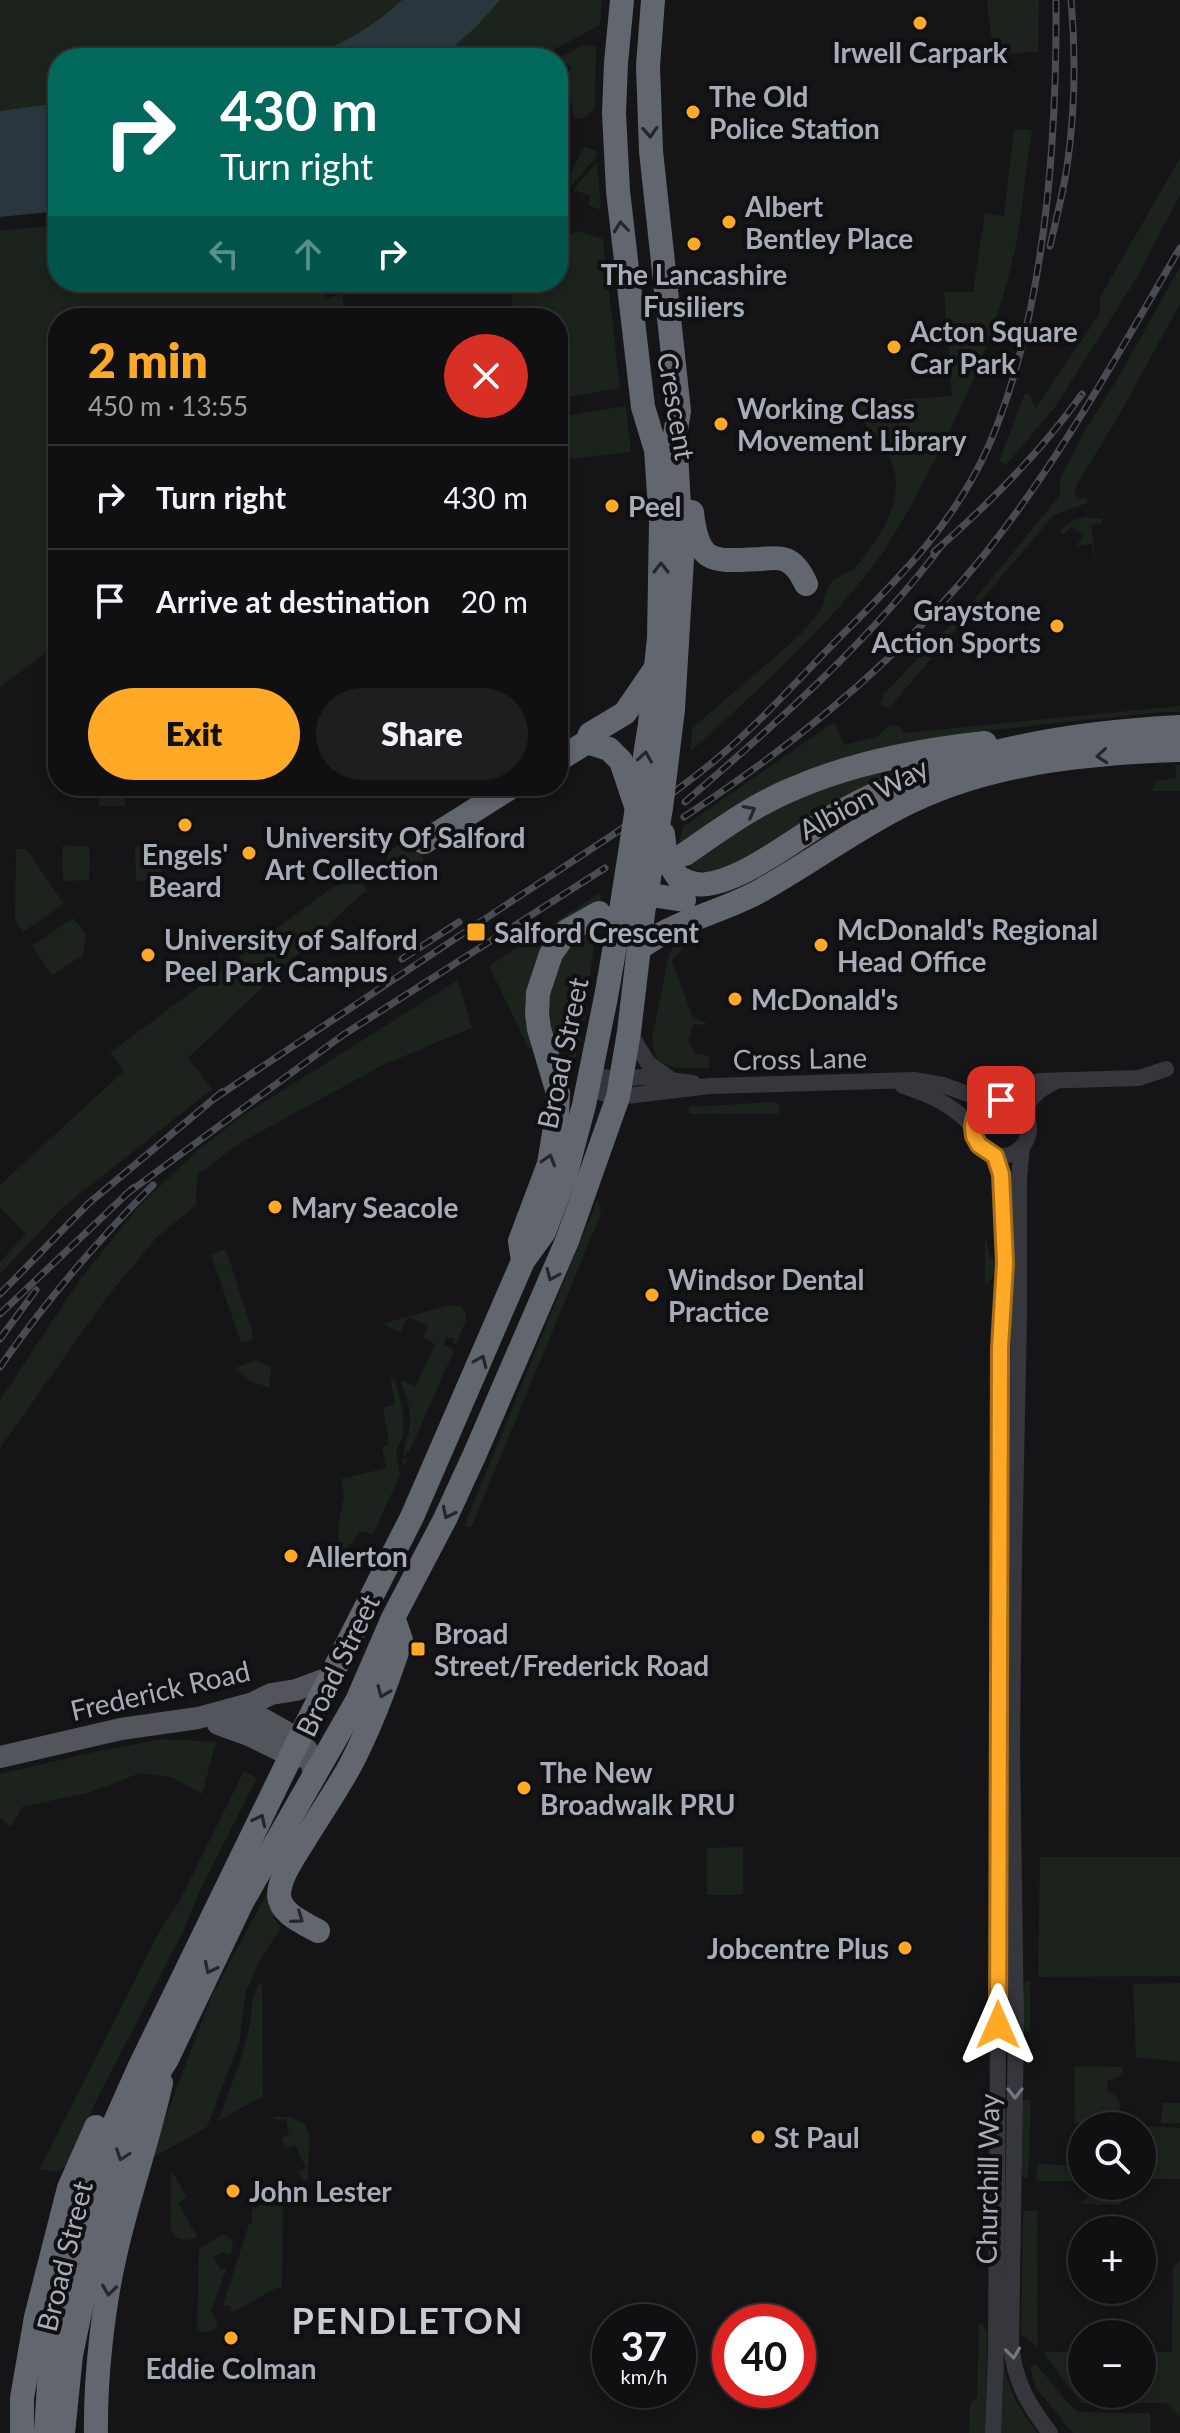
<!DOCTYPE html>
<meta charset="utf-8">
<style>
body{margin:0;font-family:Lato,sans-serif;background:#1e1e20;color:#f1f3f6;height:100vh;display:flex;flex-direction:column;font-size:30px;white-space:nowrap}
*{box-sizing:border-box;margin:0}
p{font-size:26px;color:#9c9d9f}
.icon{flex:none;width:44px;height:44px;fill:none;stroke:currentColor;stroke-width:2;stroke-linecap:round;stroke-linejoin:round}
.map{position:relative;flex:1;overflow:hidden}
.panel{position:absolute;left:48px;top:308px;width:520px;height:488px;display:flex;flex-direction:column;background:#101012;border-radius:32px;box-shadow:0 4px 12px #0003,0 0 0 2px #303032}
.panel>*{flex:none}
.top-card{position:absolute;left:48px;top:48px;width:520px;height:244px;border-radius:32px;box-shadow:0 4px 12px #0003,0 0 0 2px #303032;background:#00695c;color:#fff;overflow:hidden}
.tools{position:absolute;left:1068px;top:2112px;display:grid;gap:16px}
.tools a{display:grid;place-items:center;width:88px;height:88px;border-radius:50%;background:#101012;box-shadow:0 4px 12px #0003,0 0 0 2px #303032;font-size:40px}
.speed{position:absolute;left:592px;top:2304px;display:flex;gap:16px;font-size:40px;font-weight:700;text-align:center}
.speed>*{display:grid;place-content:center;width:104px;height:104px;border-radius:50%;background:#101012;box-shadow:0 4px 12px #0003,0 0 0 2px #303032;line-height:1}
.speed small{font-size:20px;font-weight:400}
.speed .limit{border:12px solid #d22;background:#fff;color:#111}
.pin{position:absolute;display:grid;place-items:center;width:68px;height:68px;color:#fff;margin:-34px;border-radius:16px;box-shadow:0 4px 12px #0006}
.me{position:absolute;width:88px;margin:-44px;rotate:0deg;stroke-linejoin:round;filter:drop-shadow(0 0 6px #0008)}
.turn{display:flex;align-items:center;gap:28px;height:168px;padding:0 40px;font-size:36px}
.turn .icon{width:104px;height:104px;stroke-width:2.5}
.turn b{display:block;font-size:56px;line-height:68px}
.lanes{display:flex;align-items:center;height:76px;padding:0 40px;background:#0003;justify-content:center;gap:40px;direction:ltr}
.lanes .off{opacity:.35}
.round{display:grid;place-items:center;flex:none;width:84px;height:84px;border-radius:42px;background:#1e1e20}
.head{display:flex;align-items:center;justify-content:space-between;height:136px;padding:0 40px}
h1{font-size:48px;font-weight:800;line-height:60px;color:#ffa926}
.button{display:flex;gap:16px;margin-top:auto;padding:16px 40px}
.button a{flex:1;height:92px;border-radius:48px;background:#ffa926;color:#111;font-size:32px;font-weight:800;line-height:92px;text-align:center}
.button a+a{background:#1e1e20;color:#f1f3f6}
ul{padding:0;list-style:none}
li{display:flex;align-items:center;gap:24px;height:104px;padding:0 40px;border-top:2px solid #303032}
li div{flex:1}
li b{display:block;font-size:30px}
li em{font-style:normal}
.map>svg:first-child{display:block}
.green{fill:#1b231c}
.water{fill:#2a363d}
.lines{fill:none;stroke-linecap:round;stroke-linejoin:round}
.minor{stroke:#36373d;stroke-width:16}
.major{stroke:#52555c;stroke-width:22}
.highway{stroke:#62666e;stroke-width:24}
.rail-casing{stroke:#494c52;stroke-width:7}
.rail{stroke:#101013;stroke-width:4;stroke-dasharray:12;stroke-linecap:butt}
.highway-bridge{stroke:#62666e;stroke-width:24}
.oneway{stroke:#24262a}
.oneway2{stroke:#747881}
.route-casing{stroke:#a66e19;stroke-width:20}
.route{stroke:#ffa926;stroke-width:14}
.poi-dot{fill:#ffa926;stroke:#101013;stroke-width:3}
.labels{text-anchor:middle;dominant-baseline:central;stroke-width:8;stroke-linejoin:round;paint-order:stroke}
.poi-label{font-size:28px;font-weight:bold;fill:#a6adb9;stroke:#101013;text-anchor:start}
.street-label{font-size:28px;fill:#a6adb9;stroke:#101013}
.district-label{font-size:36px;font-weight:bold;letter-spacing:2px;fill:#c7ccd4;stroke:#101013}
</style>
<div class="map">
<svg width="1180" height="2433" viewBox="0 0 1180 2433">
<rect width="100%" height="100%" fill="#151518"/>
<g class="green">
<path d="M0,0h402c-27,26 -60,44 -94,58h-250v45l-58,8z"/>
<polygon points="500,0 602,0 600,25 539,58 441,58 476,27"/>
<polygon points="987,0 1039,0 1038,52 993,54"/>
<polygon points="583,45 596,47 595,107 586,117 575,119 566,83 571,66 561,63 558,69 558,59"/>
<path d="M1014,129l18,1c-6,38 -9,77 -16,114 -17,84 -52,163 -92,237 -18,34 -37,69 -61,98 -52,63 -112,117 -172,172l1,-23c24,-20 47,-40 70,-60 20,-17 42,-34 57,-56 6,-8 5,-20 11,-28 5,-8 18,-9 25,-17 21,-22 46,-61 40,-93 -6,-31 -30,-46 -46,-71l103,-7 -8,-104h29l12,-79 19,3z"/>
<path d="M585,147l10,3 2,6 -26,30c-2,-15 6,-27 14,-39z"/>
<polygon points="1180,158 1180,195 1136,279 1055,407 1006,465 999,461 1025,393 1031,396 1035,409 1100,313 1100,297"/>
<polygon points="597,162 601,210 588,205 591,195 575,191 574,189"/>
<polygon points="58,225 58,282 319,282 327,299 342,292 346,318 58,318 58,644 0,687 0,231"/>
<polygon points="577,231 603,239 620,388 558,399 558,318 516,318 508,282 558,282 558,240"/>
<polygon points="1180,267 1180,304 1114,424 1077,484 1074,495 1080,498 1087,498 1087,503 1054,515 889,708 881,704 884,694 974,600 1060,495 1060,478 1087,427 1118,378"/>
<polygon points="626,406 631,452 558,460 558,417"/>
<polygon points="1089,516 1089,519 1102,518 1102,523 1091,525 1096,565 1092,544 1076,546 1084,536 1072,526 1064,535 1059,531 1073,520"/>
<polygon points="1180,706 1180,712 1162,712 993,730 872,752 681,848 679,842 683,827 834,722 845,745 878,736 889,725 899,726 904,733"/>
<path d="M915,765l-178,101 -21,7 -23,-3 -4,-7c26,-17 51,-37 78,-52 45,-26 98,-38 148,-46z"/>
<polygon points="1175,765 1180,765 1180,791 1152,791 1156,781 1176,778"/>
<polygon points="98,786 125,786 125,806 99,806"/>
<circle cx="405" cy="862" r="18"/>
<polygon points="65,845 90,847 89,880 65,881 63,878 62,847"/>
<polygon points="138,845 163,847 162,880 138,881 136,879 135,847"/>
<polygon points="16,849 26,849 64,904 23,932 15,920"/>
<polygon points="349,882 361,883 367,891 357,898 188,1058 212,1089 63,1207 0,1274 0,1262 26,1234 0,1207 0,1185 124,1071 110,1053 331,888"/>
<polygon points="601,892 600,905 567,924 534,1046 529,1049 489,966"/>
<polygon points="73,918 86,935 83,955 52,975 32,946"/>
<polygon points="597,927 587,995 581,999 575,999 572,1017 559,1059 546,1014 553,975 572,942"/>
<path d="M685,939l4,2 -17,20 21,57 15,6 -15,1 -5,16 8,13 13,2v12c-27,-1 -56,6 -57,-30l17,-83 6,-11z"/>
<polygon points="458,980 472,1028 385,1064 238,1144 197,1175 196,1205 157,1237 107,1297 0,1448 0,1400 81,1278 139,1206 198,1150 242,1116"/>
<polygon points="588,1005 574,1065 567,1063 578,1019"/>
<path d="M996,1072l16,15c-16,12 -22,9 -40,2l10,-16z"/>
<polygon points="773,1102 780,1106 779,1112 777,1114 691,1114 688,1111 690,1107"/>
<polygon points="598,1198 601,1214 471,1528 464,1526"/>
<polygon points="985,1236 990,1257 996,1262 994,1276 985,1285"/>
<polygon points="226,1249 253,1334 251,1340 241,1343 211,1254"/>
<path d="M449,1305l11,1 6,7v7l-10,24 -3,-1 2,-4 -9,-2 -2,8 7,3 2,5 -44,99h-3l-3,6 4,2 -3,6c-4,-17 8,-34 6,-53 -1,-10 -6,-22 -9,-32l15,5 19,-42 -12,-6 5,-13 -20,-8 -8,15 -18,-8z"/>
<polygon points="257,1360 271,1368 269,1387 251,1382 235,1368"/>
<polygon points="390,1377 395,1379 403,1411 403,1435 396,1452 400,1475 373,1534 361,1531 340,1557 338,1528 344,1496 341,1479 386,1468 382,1447 389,1445 383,1408 395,1404"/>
<polygon points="163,1739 216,1742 202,1794 172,1777 140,1773 91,1792 22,1807 11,1827 0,1818 0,1774 94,1752"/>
<polygon points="244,1771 257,1778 199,1892 184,1930 94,2105 68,2165 57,2172 40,2169 158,1934 180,1900"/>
<polygon points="743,1847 743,1893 739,1895 707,1895 707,1848"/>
<polygon points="1040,1857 1180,1857 1180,1976 1038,1977"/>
<polygon points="271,1886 277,1911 273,1917 281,1928 259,1961 246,1992 239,2043 207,2127 154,2157 159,2134 212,1995"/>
<path d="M262,1981l1,115 -45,25c13,-35 27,-68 33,-104 1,-13 2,-27 11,-36z"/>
<polygon points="1025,1982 1030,1982 1030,2033 1022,2030 1018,2020"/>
<polygon points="1180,1983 1180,2062 1136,2057 1133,1984"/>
<path d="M1074,2066l49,1 -1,6 -7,6 -7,1 -1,11c17,6 13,19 11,35l-43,-3z"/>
<polygon points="1020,2100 1031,2100 1028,2179 1023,2177 1018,2167"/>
<polygon points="1163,2103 1180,2103 1180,2123 1161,2123"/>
<polygon points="272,2117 292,2117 305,2124 309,2135 308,2180 303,2180 298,2172 306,2168 295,2145 286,2148 281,2139 289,2134 286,2119 281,2121"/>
<polygon points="1143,2126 1180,2128 1180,2179 1142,2179"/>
<polygon points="1037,2164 1082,2166 1082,2181 1036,2181"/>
<path d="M173,2173l14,25 -9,5 19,34c-7,4 -13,3 -20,1l-7,-8 1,-54z"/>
<polygon points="283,2193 282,2287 276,2288 234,2312 230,2311 231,2307 223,2305 249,2224 252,2224 252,2210"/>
<polygon points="1122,2196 1121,2205 1083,2204 1084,2200 1089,2197"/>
<polygon points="1023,2211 1037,2211 1038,2347 1021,2334"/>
<polygon points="223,2234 231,2239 233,2244 231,2255 222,2252 213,2257 221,2270 227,2267 211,2311 216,2319 217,2327 206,2333 197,2330 199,2249"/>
<polygon points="1180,2260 1180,2417 1166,2403 1081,2403 1043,2352 1082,2352 1082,2394 1142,2394 1142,2352 1172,2352 1173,2267"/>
<polygon points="979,2323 982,2324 987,2333 985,2433 969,2433 970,2405 977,2397"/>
<path d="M1003,2358c4,30 16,52 35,75h-40z"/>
<polygon points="1036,2364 1069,2404 1079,2412 1150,2413 1151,2433 1073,2433 1036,2388 1030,2367"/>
</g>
<g class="water">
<path d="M402,0h98l-24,27 -35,31h-133c34,-14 67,-32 94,-58z"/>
<polygon points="58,103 58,211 0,217 0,111"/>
</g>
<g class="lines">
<g class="minor">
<polyline points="629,1032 648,1063 669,1078"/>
<polyline points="590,1076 621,1079 642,1077 693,1083"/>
<path d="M903,1086c28,9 50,19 70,41"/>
<polyline points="587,1089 618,1097 710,1086 914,1080 943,1085 990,1102"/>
<polyline points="1004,1100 1024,1086 1038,1081 1139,1078 1166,1069"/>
<circle cx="1001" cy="1128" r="28"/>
<polyline points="1022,1109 1039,1091 1054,1082"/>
<path d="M1022,1147l-3,31v139l-5,243 -2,188 4,277 -5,319c3,36 17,61 39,89"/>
<polyline points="993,2433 996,2351 1000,1732 998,1607 1000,1348 1005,1263 1001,1174 995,1156"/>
</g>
<g class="major">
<polyline points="227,1718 263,1719 300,1740 311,1756 314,1777"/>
<polyline points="218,1724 251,1736 292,1756 308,1757"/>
<polyline points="0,1757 121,1729 198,1718 253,1703 271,1694 296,1690 331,1677"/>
</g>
<g class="highway">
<polyline points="622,0 616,63 614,113 618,191 643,407 656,450 661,523 659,638 650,724"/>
<polyline points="653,0 648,66 651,151 679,411 675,435 682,559 673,709"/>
<path d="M692,512c6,54 21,49 69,47 8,-1 18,-2 25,1 10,4 16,15 20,24"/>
<polyline points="558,760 587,742 590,734 625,713 653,672"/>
<polyline points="424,842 513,786"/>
<path d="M685,854c35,-24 70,-50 110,-66 60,-26 125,-38 190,-45"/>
<path d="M678,877c9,5 18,9 29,7 40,-5 97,-52 133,-72 106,-58 220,-79 340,-85"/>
<path d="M639,948c10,-6 21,-14 32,-19 29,-14 60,-22 89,-38 46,-26 89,-57 136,-82 86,-46 188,-56 284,-59"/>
<polyline points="523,1261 520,1241 549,1164 557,1115 558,1093 539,1029 537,1014 538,993 551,954 567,931 599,913"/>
<path d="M318,1931c-14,-8 -38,-17 -39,-36 0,-18 17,-41 26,-56 15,-24 31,-48 45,-73 21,-40 37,-83 51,-126l-7,-20"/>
<polyline points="46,2432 51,2352 77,2233 103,2149 140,2066 307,1723 412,1517 523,1261 544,1232 566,1173 584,1105 606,997 620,917"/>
<polyline points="22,2433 22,2398 36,2317 69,2188 96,2127"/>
<polyline points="63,2433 71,2355 95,2240 122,2152 143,2097 167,2059 242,1902 357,1701 393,1618 445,1519 474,1456 567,1241 618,1097 629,1032 643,913"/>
<path d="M96,2433c-1,-53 7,-126 19,-178 13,-58 33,-114 46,-172"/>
</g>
<defs>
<g id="rail">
<path d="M1050,246c6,-26 13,-53 17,-79 8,-55 9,-112 4,-167"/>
<path d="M934,552c54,-47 107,-100 148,-158"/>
<path d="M685,802c92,-79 185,-161 258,-258"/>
<path d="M684,817c112,-73 216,-158 300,-262 76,-95 135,-203 196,-307"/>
<polyline points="402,959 459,922"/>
<path d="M215,1098c99,-66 198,-132 297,-197 68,-45 138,-88 201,-139 45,-37 82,-79 122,-120 62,-62 118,-115 154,-197 56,-130 68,-305 67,-445"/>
<polyline points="125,1195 343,1035 605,868"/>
<polyline points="0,1294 89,1203 222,1092"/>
<polyline points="0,1314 133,1188"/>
<polyline points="0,1339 36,1290"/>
<path d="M0,1367c45,-65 97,-126 153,-182"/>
</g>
</defs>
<use href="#rail" class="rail-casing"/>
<use href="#rail" class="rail"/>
<g class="highway-bridge">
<polyline points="587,742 609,749 621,761 636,806"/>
<path d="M663,834c1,17 5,30 15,43"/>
<polyline points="631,892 684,900"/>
<polyline points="643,913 661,808 673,709"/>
<polyline points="620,917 650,724"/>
</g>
</g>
<defs><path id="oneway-chevron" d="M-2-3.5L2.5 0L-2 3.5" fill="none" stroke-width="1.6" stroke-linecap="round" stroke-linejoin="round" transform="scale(2)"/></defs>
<g class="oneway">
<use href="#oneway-chevron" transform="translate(650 132) rotate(87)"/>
<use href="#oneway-chevron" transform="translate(621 227) rotate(-96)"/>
<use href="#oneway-chevron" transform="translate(661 568) rotate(-90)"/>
<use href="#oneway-chevron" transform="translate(1102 756) rotate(175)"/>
<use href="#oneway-chevron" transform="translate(645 757) rotate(-81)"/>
<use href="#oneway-chevron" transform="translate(750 811) rotate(-28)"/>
<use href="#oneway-chevron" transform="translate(549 1160) rotate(-73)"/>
<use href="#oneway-chevron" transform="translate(552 1275) rotate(113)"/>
<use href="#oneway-chevron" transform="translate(481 1361) rotate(-66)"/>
<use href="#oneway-chevron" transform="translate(448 1513) rotate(116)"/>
<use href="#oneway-chevron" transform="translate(383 1692) rotate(112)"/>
<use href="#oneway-chevron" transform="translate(260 1820) rotate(-64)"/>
<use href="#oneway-chevron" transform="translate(298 1918) rotate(35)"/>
<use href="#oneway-chevron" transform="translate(210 1968) rotate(116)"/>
<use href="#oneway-chevron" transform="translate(122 2155) rotate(109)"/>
<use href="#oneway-chevron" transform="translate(109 2290) rotate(98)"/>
</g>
<g class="oneway2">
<use href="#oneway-chevron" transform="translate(1015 2093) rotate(90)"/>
<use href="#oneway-chevron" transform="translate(1013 2353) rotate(83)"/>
</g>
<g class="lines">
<defs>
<polyline id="route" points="998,2025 1000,1348 1005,1263 1001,1174 995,1156 979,1145 974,1136 973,1127 975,1117 982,1107 990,1102 1001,1100"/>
</defs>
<use href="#route" class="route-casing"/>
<use href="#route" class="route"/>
</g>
<g class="poi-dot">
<circle cx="920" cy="23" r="8"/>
<circle cx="693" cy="112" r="8"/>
<circle cx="729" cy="222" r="8"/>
<circle cx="694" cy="244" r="8"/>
<circle cx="894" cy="347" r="8"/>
<circle cx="721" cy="424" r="8"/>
<circle cx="612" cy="506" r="8"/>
<circle cx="1057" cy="626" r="8"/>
<circle cx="185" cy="825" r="8"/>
<circle cx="249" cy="853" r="8"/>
<rect x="466" y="922" width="20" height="20" rx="4"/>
<circle cx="821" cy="945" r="8"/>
<circle cx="148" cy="955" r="8"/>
<circle cx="735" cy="999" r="8"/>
<circle cx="275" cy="1207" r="8"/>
<circle cx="652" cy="1295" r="8"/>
<circle cx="291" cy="1556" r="8"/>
<rect x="410" y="1641" width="16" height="16" rx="4"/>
<circle cx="524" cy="1788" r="8"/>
<circle cx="905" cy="1948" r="8"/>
<circle cx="758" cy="2137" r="8"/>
<circle cx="233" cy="2191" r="8"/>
<circle cx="231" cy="2338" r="8"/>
</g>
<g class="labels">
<g class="poi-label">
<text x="920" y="52" text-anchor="middle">Irwell Carpark</text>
<text x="709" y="96">The Old<tspan x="709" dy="32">Police Station</tspan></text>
<text x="745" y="206">Albert<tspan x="745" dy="32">Bentley Place</tspan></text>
<text x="694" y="274" text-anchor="middle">The Lancashire<tspan x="694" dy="32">Fusiliers</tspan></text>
<text x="910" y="331">Acton Square<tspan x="910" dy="32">Car Park</tspan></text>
<text x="737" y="408">Working Class<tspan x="737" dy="32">Movement Library</tspan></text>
<text x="628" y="506">Peel</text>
<text x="1041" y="610" text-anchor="end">Graystone<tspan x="1041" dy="32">Action Sports</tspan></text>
<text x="265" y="837">University Of Salford<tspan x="265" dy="32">Art Collection</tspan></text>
<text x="185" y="854" text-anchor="middle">Engels'<tspan x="185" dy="32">Beard</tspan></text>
<text x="837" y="929">McDonald's Regional<tspan x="837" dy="32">Head Office</tspan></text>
<text x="494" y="932">Salford Crescent</text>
<text x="164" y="939">University of Salford<tspan x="164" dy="32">Peel Park Campus</tspan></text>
<text x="751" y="999">McDonald's</text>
<text x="291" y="1207">Mary Seacole</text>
<text x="668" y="1279">Windsor Dental<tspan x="668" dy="32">Practice</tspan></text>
<text x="307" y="1556">Allerton</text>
<text x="434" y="1633">Broad<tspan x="434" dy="32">Street/Frederick Road</tspan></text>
<text x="540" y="1772">The New<tspan x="540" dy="32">Broadwalk PRU</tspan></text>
<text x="889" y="1948" text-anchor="end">Jobcentre Plus</text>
<text x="774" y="2137">St Paul</text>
<text x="249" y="2191">John Lester</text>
<text x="231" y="2368" text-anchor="middle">Eddie Colman</text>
</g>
<g class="street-label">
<text transform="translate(677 406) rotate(80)">Crescent</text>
<text transform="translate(863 798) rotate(-28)">Albion Way</text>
<text transform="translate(562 1053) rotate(-78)">Broad Street</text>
<text transform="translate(800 1058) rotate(-1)">Cross Lane</text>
<text transform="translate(337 1665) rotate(-64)">Broad Street</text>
<text transform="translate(160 1690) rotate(-13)">Frederick Road</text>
<text transform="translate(987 2179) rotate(-89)">Churchill Way</text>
<text transform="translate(64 2256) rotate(-76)">Broad Street</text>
</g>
<g class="district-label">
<text x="408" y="2320">PENDLETON</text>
</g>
</g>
</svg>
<div class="tools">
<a><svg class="icon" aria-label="search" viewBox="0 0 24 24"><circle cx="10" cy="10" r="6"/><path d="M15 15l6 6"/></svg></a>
<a>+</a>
<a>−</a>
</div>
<div class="speed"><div>37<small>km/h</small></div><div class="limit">40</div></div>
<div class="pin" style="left:1001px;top:1100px;background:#d93025"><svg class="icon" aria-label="arrive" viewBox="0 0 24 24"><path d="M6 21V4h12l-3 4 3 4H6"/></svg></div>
<svg class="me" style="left:998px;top:2025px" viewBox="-20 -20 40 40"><path d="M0-17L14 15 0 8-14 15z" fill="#ffa926" stroke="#fff" stroke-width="4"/></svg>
<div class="top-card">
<div class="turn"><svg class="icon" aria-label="right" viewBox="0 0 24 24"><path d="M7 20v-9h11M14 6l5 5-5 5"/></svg><div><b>430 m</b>Turn right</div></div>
<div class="lanes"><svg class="icon off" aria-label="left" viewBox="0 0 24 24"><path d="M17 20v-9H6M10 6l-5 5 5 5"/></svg><svg class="icon off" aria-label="ahead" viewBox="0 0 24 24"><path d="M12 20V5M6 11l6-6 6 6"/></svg><svg class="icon" aria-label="right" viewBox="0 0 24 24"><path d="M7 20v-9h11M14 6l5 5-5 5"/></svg></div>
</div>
<section class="panel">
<div class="head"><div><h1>2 min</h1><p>450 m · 13:55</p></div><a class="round" style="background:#d93025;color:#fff"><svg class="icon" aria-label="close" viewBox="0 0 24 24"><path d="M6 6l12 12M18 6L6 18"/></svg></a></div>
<ul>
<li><svg class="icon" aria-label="right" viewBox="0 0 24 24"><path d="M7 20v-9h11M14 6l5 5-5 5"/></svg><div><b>Turn right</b></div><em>430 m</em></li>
<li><svg class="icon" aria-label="arrive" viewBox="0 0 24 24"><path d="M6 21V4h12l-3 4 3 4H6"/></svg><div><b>Arrive at destination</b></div><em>20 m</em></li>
</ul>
<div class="button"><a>Exit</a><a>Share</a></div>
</section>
</div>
